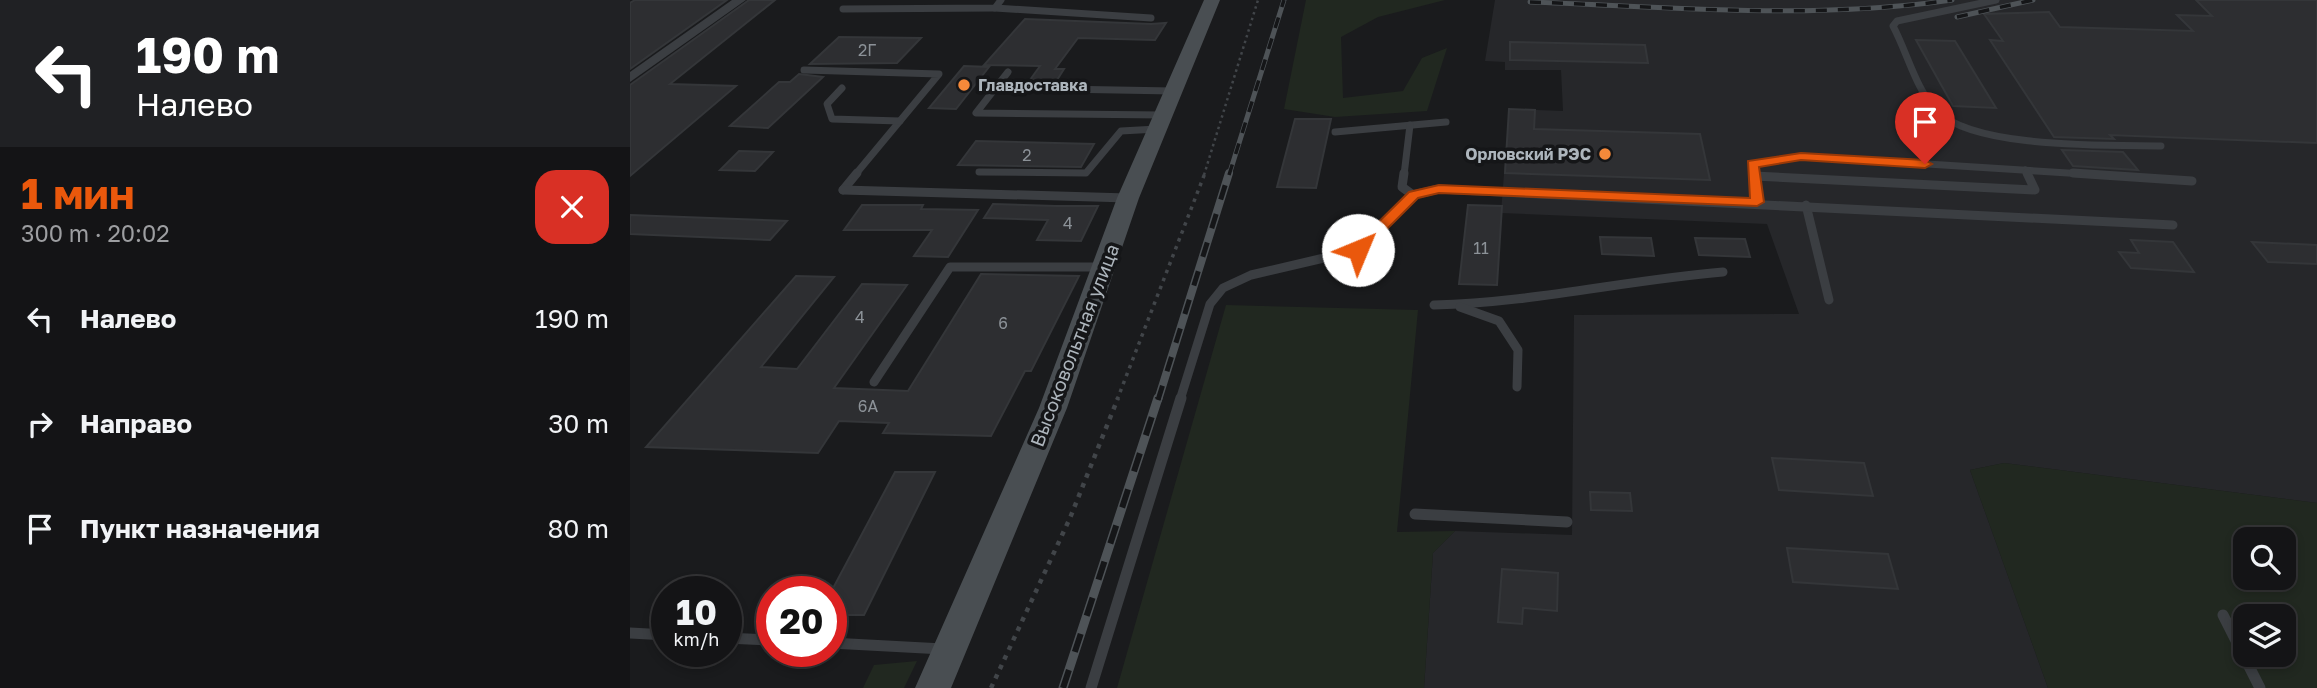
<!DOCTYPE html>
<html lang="ru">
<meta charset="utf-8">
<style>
body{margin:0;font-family:"Golos Text",sans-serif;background:#1d1d1f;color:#f1f3f6;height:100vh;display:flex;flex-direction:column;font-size:26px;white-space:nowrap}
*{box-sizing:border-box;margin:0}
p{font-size:23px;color:#9d9ea1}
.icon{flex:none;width:38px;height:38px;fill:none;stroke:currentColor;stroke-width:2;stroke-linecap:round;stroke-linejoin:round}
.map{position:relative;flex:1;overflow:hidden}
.side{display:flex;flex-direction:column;background:#141416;width:630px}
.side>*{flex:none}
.top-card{background:#202124;color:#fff;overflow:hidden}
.buttons{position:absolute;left:1603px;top:527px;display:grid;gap:14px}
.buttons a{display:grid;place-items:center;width:63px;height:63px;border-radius:14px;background:#141416;box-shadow:0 4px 10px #0003,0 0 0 2px #333335;font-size:35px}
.speed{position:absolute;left:21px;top:576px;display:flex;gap:14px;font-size:35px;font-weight:700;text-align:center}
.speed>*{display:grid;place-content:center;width:91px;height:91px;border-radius:50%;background:#141416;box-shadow:0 4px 10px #0003,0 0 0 2px #333335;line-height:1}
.speed small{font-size:18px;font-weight:400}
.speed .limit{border:10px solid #d22;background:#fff;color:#111}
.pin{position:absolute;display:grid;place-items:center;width:60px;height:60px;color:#fff;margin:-72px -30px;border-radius:50% 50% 50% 0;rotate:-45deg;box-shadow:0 0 7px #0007}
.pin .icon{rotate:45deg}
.me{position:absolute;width:77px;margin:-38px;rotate:45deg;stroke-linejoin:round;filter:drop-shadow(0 0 5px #0008)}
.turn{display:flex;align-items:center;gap:24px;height:147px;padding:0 21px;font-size:32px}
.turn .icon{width:91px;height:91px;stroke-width:2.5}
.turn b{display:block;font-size:49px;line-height:60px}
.round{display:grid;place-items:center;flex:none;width:74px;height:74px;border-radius:21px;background:#1d1d1f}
.headline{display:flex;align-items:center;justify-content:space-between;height:119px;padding:0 21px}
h1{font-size:42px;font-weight:700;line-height:52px;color:#ea580c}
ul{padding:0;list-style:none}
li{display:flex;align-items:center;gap:21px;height:105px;padding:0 21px}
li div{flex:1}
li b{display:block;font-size:26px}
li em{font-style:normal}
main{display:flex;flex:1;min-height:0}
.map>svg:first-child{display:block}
.built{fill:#26272a}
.green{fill:#212820;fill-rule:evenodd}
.building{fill:#2d2e31;stroke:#343639;stroke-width:2}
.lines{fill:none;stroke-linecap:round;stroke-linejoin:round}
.path-far2{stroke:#414549;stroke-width:2.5;stroke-dasharray:2.5 3.5;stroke-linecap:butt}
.path-far1{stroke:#414549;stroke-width:3.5;stroke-dasharray:3.5 5;stroke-linecap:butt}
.path{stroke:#414549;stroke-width:4.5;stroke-dasharray:4.5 6;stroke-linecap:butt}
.lane-far2{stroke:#3b3e42;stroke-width:7}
.lane-far1{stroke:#3b3e42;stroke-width:9}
.lane{stroke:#3b3e42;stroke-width:11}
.street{fill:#3b3e42;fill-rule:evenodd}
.secondary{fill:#494e52;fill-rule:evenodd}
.rail-far2-casing{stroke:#4e5357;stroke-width:5}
.rail-far1-casing{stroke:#4e5357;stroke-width:8}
.rail-casing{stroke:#4e5357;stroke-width:9}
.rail-far2{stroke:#151618;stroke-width:3.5;stroke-dasharray:11;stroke-linecap:butt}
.rail-far1{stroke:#151618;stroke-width:5;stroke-dasharray:15;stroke-linecap:butt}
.rail{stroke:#151618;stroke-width:6;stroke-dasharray:19;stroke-linecap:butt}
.route{fill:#ea580c;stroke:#983908;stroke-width:2}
.poi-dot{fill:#f5893a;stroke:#151618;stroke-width:2.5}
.labels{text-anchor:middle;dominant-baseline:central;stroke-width:7;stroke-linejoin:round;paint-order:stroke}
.number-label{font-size:16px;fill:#8c9298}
.far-poi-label{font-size:16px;font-weight:bold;fill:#adb5bc;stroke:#151618;text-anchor:start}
.street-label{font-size:19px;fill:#adb5bc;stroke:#151618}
</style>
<main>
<section class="side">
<div class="top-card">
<div class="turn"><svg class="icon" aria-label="left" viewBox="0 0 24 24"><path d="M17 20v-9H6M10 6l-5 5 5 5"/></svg><div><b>190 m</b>Налево</div></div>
</div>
<div class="headline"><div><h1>1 мин</h1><p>300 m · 20:02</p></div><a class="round" style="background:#d93025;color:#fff"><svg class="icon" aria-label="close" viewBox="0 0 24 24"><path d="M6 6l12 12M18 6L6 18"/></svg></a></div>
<ul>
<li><svg class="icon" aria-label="left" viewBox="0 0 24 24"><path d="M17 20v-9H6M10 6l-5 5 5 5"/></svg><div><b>Налево</b></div><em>190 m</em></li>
<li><svg class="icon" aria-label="right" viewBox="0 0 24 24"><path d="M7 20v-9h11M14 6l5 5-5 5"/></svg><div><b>Направо</b></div><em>30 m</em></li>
<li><svg class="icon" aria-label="arrive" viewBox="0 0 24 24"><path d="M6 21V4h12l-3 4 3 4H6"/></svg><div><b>Пункт назначения</b></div><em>80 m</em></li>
</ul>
</section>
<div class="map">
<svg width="1687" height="688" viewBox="0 0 1687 688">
<rect width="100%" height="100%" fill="#1a1b1d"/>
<polygon class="built" points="865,0 1687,0 1687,503 1374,463 1340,470 1418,688 794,688 803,553 825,531 942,535 944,315 1169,314 1137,224 871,213 879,109 933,111 931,70 875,70 875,62 855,61"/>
<g class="green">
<polygon points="676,0 815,0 748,17 711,37 713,98 773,91 792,58 817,48 797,111 705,117 654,109"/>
<polygon points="596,305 788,310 767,532 825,531 803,553 794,688 487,688"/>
<path d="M1374,463l313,40v185h-269l-78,-218zM1615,539h39v39h-39zM1615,616h39v38h-39z"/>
<polygon points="287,661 274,688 233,688 244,665"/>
</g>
<g class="building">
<polygon points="5,0 97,0 0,69 0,3"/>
<polygon points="119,0 145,0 40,84 106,86 0,176 0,85"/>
<polygon points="1566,0 1687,0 1687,143 1480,135 1484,139 1424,137 1360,40 1373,41 1354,14 1419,12 1430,27 1563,31 1547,15 1582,16"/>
<polygon points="395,19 521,24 536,23 525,40 448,38 425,69 434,69 420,91 392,91 410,66 354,65"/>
<polygon points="209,37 291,38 267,63 180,64"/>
<polygon points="1286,40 1325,41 1366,108 1323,106"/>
<polygon points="880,42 1015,45 1018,63 880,60"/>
<polygon points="334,66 359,67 326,109 299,108"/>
<polygon points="169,74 193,77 138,128 100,126 149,82 160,82"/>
<polygon points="879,109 905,110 904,129 1070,134 1080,180 875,173"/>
<polygon points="665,119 701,119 686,188 647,187"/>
<polygon points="346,141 464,144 451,167 328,165"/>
<polygon points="1432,150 1493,152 1508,170 1443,166"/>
<polygon points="109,151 143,152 125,171 90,170"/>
<polygon points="363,204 426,206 468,206 451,241 407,240 418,220 354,218"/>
<polygon points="232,205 293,205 291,209 348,210 318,257 284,256 302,230 214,230"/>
<polygon points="838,205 872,206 867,285 829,284"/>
<polygon points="0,215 157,221 140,240 0,234"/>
<polygon points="970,237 1021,238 1024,256 972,254"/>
<polygon points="1065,238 1115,239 1120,257 1069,255"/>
<polygon points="1501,240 1543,242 1564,272 1501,268 1489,252 1509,253"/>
<polygon points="1622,242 1687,245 1687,264 1638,262"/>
<polygon points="351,274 449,276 401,371 395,371 361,436 253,433 259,423 209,421 188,453 16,447 166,276 204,277 131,367 167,369 232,284 277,285 204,388 278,391"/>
<polygon points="1142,458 1234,463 1243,496 1149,490"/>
<polygon points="265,472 305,472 234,615 201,615 201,592"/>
<polygon points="960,492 1000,493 1002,511 961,510"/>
<polygon points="1157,548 1258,554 1268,589 1163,582"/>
<polygon points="872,569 928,573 927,611 893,608 892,624 868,622"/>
</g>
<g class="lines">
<polyline class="path-far2" points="574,175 628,0"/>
<polyline class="path-far1" points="487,400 575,173"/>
<polyline class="path" points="361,688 440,518 488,398"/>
<g class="lane-far2">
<path d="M1366,0l-99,21 -4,5c14,26 23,64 44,85 37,38 172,34 224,35"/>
<polyline points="365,8 521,18"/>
<polyline points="213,9 365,8 371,0"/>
<polyline points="174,70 309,74 225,175"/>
<polyline points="378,72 346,113 533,115"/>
<polyline points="212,88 197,104 202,119 270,121"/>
<polyline points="430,89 543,91"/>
<polyline points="705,132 816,122"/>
<polyline points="1395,170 1398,175"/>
<polyline points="349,172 456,173 491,131 527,129"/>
<polyline points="774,175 780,125"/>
<polyline points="1123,175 1122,164 1171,156 1470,175"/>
</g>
<g class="lane-far1">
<polyline points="774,173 772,187 783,195"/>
<polyline points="1123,173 1127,202"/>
<polyline points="1443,173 1562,181"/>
<polyline points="1124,176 1405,190 1397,173"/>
<polyline points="213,190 227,173"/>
<polyline points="213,190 498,198"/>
<polyline points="1176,205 1199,300"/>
<path d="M804,305c97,-2 192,-25 289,-33"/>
<polyline points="830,307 869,321 888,350 887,387"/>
<polyline points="244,382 320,267 473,267"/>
<polyline points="550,400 580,304 593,288 621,275 728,250 783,195 809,189 1543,225"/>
</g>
<g class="lane">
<polyline points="785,514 937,522"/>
<polyline points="1593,615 1630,688"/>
<polyline points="0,633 37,635"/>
<polyline points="96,638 142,640"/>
<polyline points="201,643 313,649"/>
<polyline points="461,688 551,398"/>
</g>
<polygon class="street" points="102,0 116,0 0,82 0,72"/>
<polygon class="secondary" points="574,0 590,0 509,198 437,408 321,688 285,688 409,408 487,198"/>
<defs>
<g id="rail-far2">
<path d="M900,2c141,5 282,18 422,-2"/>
<polyline points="1327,17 1403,0"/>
<polyline points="599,175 654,0"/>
</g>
<polyline id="rail-far1" points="528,400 599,173"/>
<polyline id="rail" points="433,688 528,398"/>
</defs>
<use href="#rail-far2" class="rail-far2-casing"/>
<use href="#rail-far1" class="rail-far1-casing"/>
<use href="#rail" class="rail-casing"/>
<use href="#rail-far2" class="rail-far2"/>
<use href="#rail-far1" class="rail-far1"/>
<use href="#rail" class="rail"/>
</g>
<polygon class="route" points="1171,153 1295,160 1302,164 1295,168 1171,160 1129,167 1134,202 1127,206 809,193 788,198 733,253 723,253 720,250 779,192 809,185 1120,198 1118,161"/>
<g class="poi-dot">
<circle cx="334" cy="85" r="7"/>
<circle cx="975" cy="154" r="7"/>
</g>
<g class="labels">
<g class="number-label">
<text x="237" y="50">2Г</text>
<text x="397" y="155">2</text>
<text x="438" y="223">4</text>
<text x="851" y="248">11</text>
<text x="230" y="317">4</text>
<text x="373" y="323">6</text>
<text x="238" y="406">6А</text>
</g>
<g class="far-poi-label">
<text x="348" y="85">Главдоставка</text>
<text x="961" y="154" text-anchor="end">Орловский РЭС</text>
</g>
<g class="street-label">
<text transform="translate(444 345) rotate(-69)">Высоковольтная улица</text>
</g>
</g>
</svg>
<div class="buttons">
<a><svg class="icon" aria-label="search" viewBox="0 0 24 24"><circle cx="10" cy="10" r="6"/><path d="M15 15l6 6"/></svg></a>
<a><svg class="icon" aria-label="layers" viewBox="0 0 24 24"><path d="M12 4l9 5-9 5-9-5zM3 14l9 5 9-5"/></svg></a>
</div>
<div class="speed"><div>10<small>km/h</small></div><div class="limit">20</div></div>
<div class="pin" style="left:1295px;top:164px;background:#d93025"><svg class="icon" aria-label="arrive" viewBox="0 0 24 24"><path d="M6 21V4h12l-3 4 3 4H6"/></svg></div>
<svg class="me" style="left:728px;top:250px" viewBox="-20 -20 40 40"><circle r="19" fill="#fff"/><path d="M0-13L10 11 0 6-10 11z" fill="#ea580c"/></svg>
</div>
</main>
